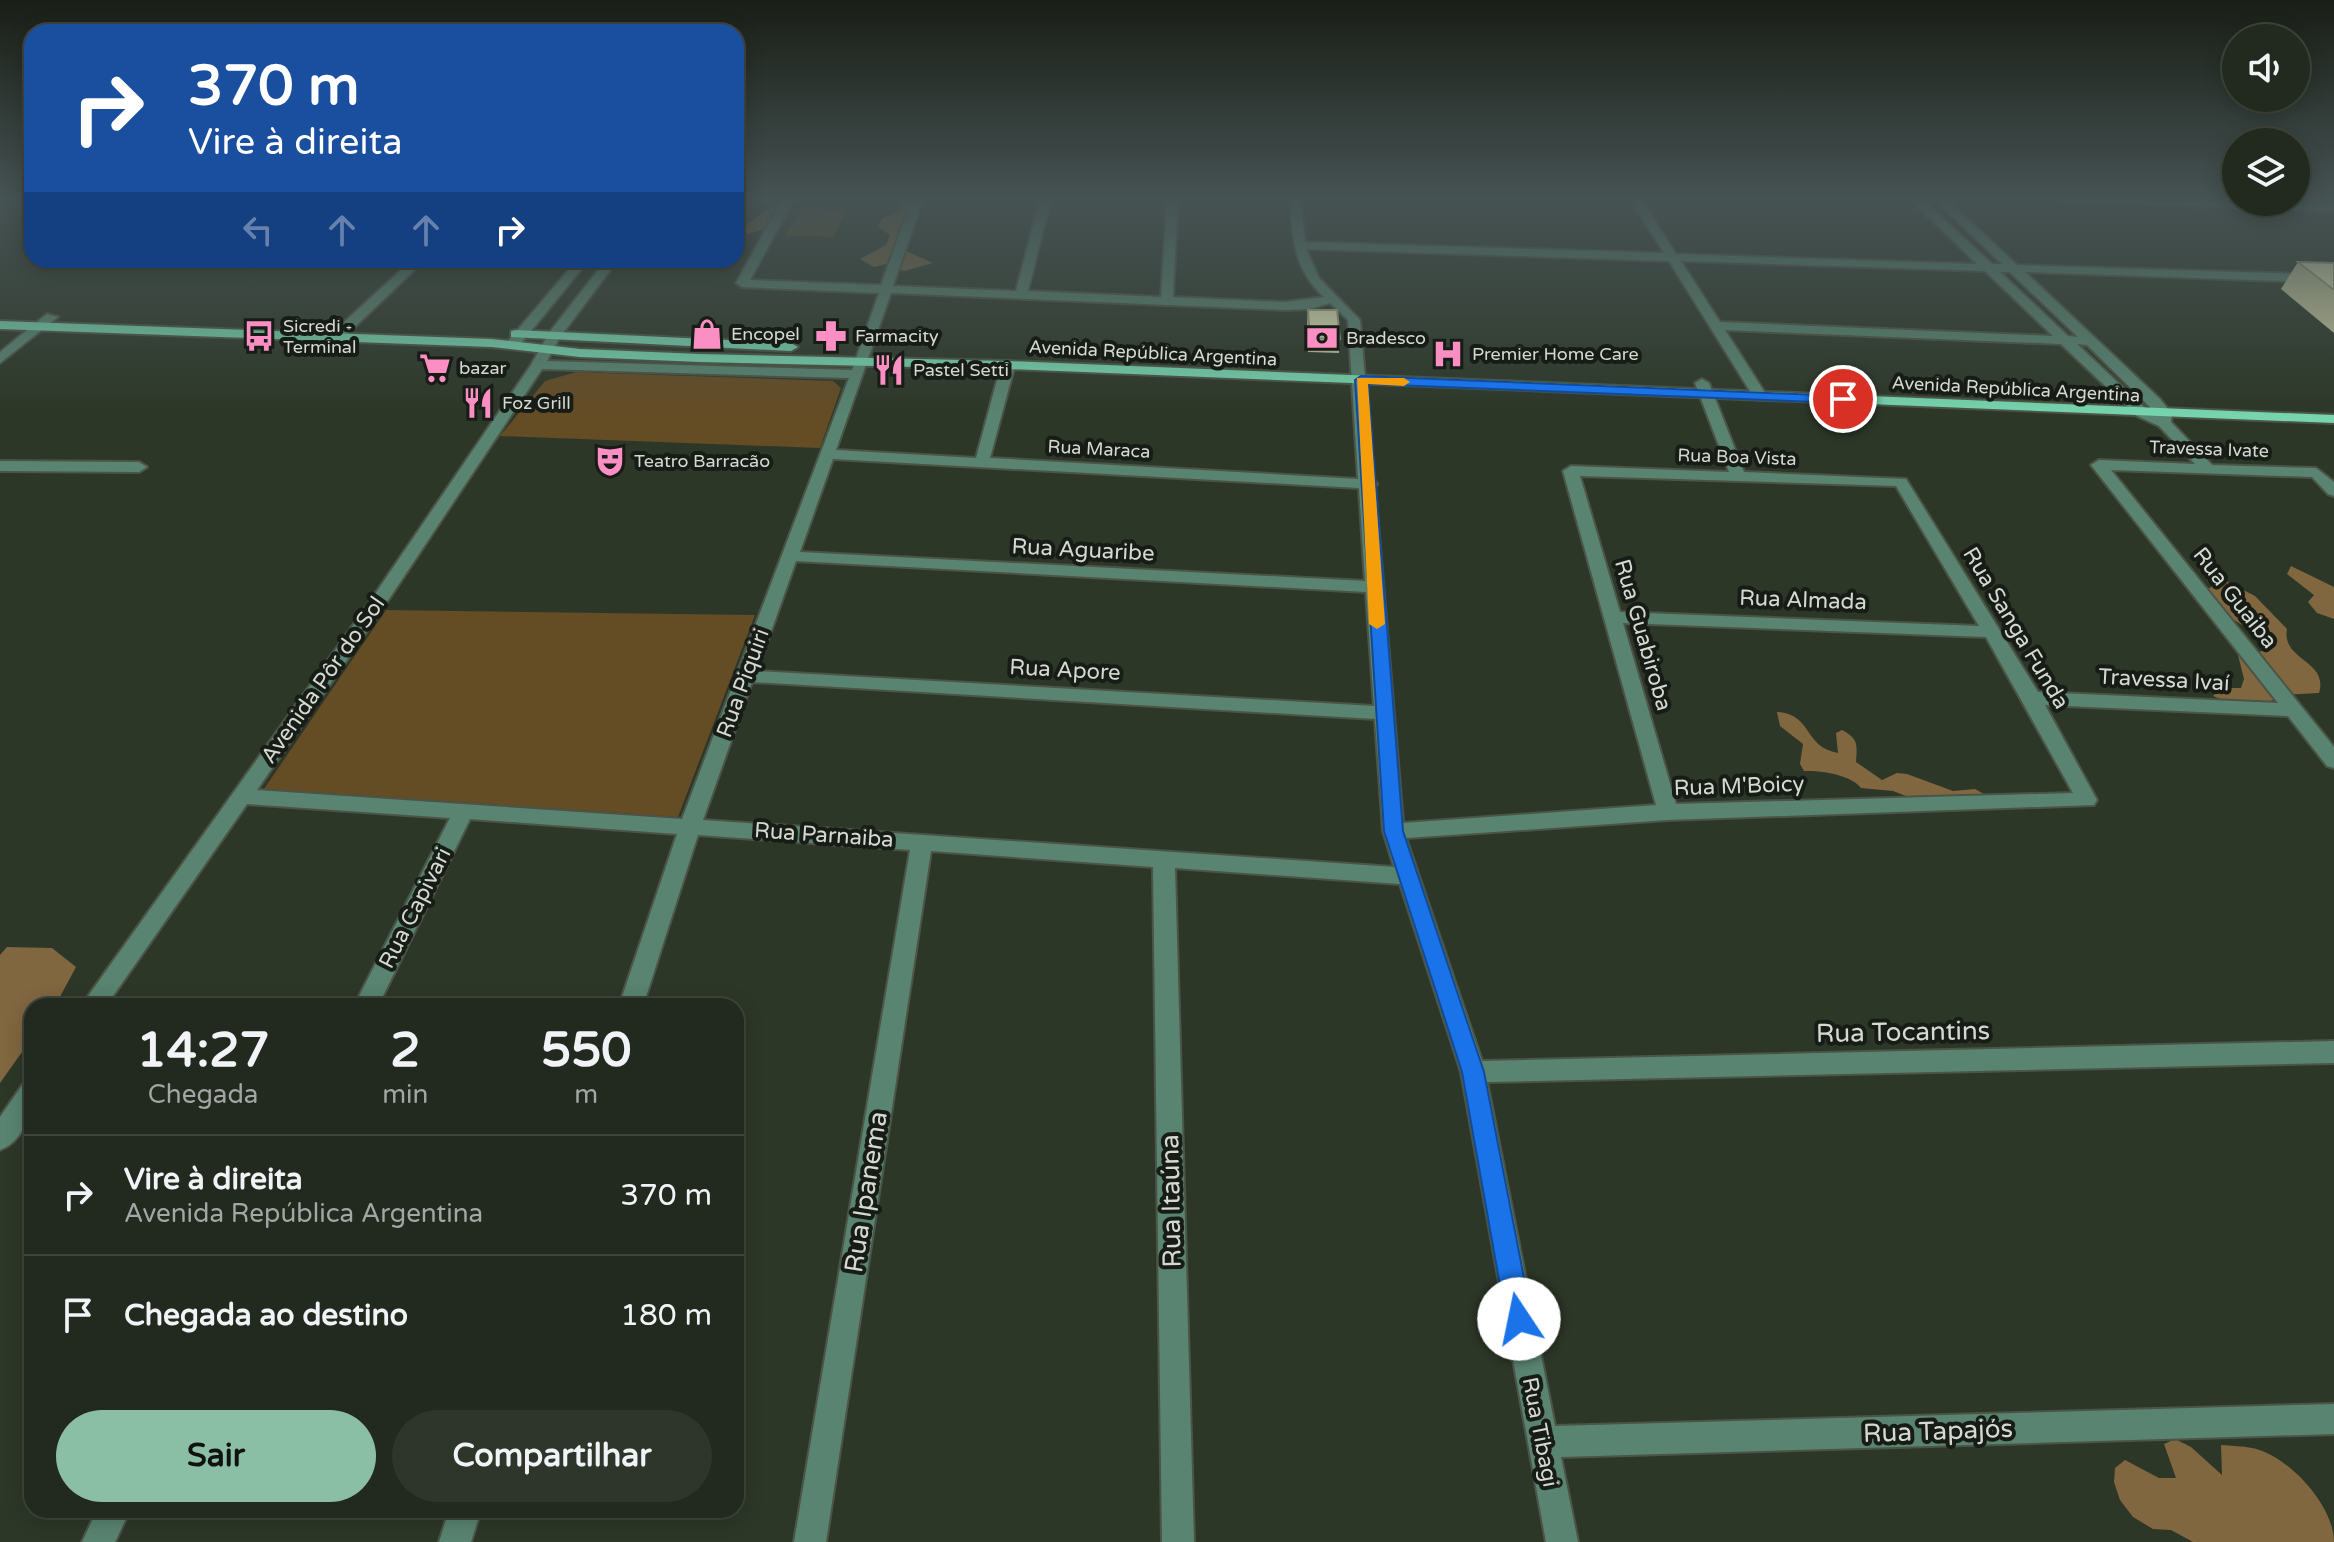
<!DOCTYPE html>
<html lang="pt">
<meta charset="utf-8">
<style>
body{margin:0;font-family:"Varela Round",sans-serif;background:#2e352b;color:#f1f3f6;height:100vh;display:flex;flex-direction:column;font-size:30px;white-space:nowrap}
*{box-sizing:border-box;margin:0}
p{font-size:26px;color:#a2a6a4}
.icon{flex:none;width:44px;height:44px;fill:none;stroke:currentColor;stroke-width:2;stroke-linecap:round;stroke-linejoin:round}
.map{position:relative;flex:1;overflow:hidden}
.sheet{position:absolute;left:24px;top:998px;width:720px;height:520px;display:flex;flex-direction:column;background:#22291e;border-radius:24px;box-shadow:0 4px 20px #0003,0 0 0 2px #3f453c}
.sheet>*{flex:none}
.top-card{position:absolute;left:24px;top:24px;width:720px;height:244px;border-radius:24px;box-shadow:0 4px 20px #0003,0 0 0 2px #3f453c;background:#1a4fa0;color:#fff;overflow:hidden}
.tools{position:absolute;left:2222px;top:24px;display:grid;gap:16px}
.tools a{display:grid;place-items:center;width:88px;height:88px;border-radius:50%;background:#22291e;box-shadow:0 4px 20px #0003,0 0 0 2px #3f453c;font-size:40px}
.pin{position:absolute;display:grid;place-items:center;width:68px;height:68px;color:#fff;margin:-34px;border:4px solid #fff;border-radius:50%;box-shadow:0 2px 8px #0007}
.me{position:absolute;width:88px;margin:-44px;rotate:349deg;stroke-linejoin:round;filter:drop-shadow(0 0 6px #0008)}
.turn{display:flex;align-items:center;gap:28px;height:168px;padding:0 32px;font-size:36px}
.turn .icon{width:104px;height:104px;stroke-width:2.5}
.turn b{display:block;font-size:56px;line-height:68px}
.lanes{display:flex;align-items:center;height:76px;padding:0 32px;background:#0003;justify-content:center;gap:40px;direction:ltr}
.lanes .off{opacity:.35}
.eta{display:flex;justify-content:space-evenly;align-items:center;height:136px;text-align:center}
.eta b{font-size:48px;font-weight:800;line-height:56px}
.button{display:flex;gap:16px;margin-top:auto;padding:16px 32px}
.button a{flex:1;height:92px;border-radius:48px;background:#8abfa5;color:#111;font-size:32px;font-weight:800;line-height:92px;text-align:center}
.button a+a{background:#2e352b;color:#f1f3f6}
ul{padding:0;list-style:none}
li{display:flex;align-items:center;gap:24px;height:120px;padding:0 32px;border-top:2px solid #3f453c}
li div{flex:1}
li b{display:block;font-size:30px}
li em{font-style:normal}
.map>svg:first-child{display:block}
.green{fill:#644c25}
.forest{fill:#816740}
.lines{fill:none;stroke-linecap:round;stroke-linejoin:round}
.minor-casing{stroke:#4b5446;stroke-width:4}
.major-casing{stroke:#4b5446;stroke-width:4}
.minor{fill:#598471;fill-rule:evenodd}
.major{fill:#76d4ae;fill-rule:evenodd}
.wall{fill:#c7c79c}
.building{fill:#e7e7b5;stroke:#a2a27f;stroke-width:2}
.route{fill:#1a73e8;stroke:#114b97;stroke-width:2}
.slow{fill:#f59e0b}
.labels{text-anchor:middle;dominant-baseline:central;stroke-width:8;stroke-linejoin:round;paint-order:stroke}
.far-poi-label{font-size:18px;fill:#d4dad1;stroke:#181c16;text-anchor:start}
.far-street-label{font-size:18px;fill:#d4dad1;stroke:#181c16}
.street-label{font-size:22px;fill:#d4dad1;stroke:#181c16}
.near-street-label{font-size:26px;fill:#d4dad1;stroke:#181c16}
</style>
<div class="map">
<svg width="2334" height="1542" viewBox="0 0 2334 1542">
<rect width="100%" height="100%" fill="#2d3728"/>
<g class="green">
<polygon points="802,208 847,211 833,237 785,235"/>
<polygon points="576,372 833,381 841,388 820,448 500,436 545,381"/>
<polygon points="386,610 755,615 678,817 264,789"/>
</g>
<g class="forest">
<path d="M763,199h26l-5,6 7,3c-11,17 -25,22 -45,26l-10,-6 11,-3 23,-19z"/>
<polygon points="901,199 925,199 914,219 904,250 933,263 904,271 886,264 874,267 860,259 886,245 890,235 878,227 882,218 897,213"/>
<polygon points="2291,566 2334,587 2334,619 2317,613 2308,602 2314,595 2287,574"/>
<path d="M2222,579l33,17 32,33c-6,32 42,31 32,64l-37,2 -24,13 -20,-2 -25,-10 8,-8h20l3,-9 -6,-24 17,-1 11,-5 -21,-22 -34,-22 -8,-12z"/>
<path d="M1777,712c36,2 26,35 61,41l-2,-20 6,-3c17,9 15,15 14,32l26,18 15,-7 10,1 46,17 22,-2 20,11h-79l-23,-9 -32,-3c-9,-13 -41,-18 -57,-17l-4,-7 3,-20 -23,-18z"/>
<polygon points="7,947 52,948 76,967 55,1006 32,1006 32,1038 0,1083 0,955"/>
<path d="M2175,1439l16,8 31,28 -1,-30c10,1 21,1 31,3 36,7 82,57 82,94h-141l-22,-12 -18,-1 -20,-12 -13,-17 -6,-18 1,-14 10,-8 34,18h17l-12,-34z"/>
</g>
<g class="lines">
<defs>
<g id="minor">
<path d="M782,199h12l-44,81 131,5 31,-86h11l-30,87 123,5 24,-92h11l-23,92 133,6 6,-98h11l-5,98 112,5 39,-5c-30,-27 -32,-60 -34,-98h11l4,43 359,11 -34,-54h11l35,55 301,10 -67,-65h12l70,65h10l-68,-65h12l71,66 317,10v8l-309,-11 135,127 12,15 -1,8 41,43 104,3 18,14v14l-6,-2 -16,-17 -201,-7 223,277v21l-7,-2 -39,-50 -243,-11 52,95 -3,5 -426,15 -262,18 76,223 852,-20v22l-847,19 68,344 779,-22v30l-773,23 17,85h-32l-85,-470 -61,-188 -225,-16 19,674h-32l-9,-675 -222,-16 -105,691h-32l116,-692 -212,-15 -55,171h-24l58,-172 -207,-15 -92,187h-24l96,-188 -203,-14 -141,202h-25l290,-406 160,-235 18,-32 57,-73h12l-58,77 -13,24 305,9 27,-77 -137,-6 -6,-4zM1306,249l363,12 84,135 7,4 7,-4 -42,-66 336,14 76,72 22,10 36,38 -96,-4 -8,5 187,238 -240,-11 -132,-213 -162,-7 -35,-89 -7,-4 -7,4 34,89 -158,-6 -8,5 93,334 -253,18 -28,-336 2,-3 -3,-3 -14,-161 -41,-42zM1681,261l304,10 68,65 -333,-14zM2000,272h10l68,65 -10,-1zM891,293l394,17 25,-1 20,-6 18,17 10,159 -368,-21 25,-93 -7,-4 -7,4 -25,93 -140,-8zM2077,344l10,1 71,70 -11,-5zM542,369l307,9 -167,441 -425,-29 126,-182zM833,459l526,29 6,93 -565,-29zM1580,476l316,10 83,140 -359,-14zM796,561l570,31 8,114 -617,-35zM1623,623l363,14 87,156 -397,11zM752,682l623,37 8,112 11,36 -691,-47z"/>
<polygon points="2058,199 2334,205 2334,211 2064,202"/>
<polygon points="412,260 425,260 340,341 330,341 330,335"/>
<polygon points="577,260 589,260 518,347 508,347 508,341"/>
<polygon points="47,314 58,317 0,363 0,352"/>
<polygon points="0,461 139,462 147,467 139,472 0,471"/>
<path d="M32,1081c0,25 -4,58 -32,69v-33l23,-33z"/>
<polygon points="97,1510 130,1510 115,1542 82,1542"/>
<polygon points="449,1510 481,1510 471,1542 439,1542"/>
</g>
<g id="major">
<polygon points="0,321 492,339 580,349 700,354 1008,361 2334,415 2334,423 1008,369 700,362 580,357 492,347 0,329"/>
<polygon points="516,330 791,343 798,347 791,351 511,337 511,331"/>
</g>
</defs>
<use href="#minor" class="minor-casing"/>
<use href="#major" class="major-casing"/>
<use href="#minor" class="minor"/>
<use href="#major" class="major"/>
</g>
<g class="wall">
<polygon points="2298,262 2334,263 2334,333 2281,289"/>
<polygon points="1308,310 1340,339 1339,353 1308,352 1307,324"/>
</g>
<g class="building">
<polygon points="2298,262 2334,263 2334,290"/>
<polygon points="1308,310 1337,310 1340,339 1310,338"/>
</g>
<linearGradient id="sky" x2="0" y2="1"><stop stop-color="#191e16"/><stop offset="0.48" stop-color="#465353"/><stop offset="1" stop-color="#465353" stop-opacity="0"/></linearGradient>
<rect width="2334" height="415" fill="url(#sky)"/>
<polygon class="route" points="1361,376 1843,396 1849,399 1843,403 1368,384 1403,831 1484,1072 1532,1319 1528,1328 1519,1332 1510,1328 1506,1319 1462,1072 1384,831 1355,380"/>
<polygon class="slow" points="1357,378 1404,378 1410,382 1404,386 1368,384 1385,624 1377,629 1369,624"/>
<defs>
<symbol id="shop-bare" viewBox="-9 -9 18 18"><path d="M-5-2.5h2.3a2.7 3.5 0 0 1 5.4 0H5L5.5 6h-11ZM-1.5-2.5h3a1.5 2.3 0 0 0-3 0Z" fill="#fb8fc4" stroke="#181c16" stroke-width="2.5" paint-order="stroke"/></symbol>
<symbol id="bus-bare" viewBox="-9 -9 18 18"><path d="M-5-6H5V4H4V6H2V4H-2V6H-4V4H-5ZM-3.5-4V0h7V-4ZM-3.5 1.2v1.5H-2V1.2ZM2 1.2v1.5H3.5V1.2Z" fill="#fb8fc4" stroke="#181c16" stroke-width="2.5" paint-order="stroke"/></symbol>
<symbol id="pharmacy-bare" viewBox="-9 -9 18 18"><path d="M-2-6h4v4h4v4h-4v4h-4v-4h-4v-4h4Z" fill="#fb8fc4" stroke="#181c16" stroke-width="2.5" paint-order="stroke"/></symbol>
<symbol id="bank-bare" viewBox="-9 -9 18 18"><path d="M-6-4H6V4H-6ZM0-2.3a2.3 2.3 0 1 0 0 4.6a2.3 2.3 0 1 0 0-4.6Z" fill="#fb8fc4" stroke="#181c16" stroke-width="2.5" paint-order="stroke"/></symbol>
<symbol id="hospital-bare" viewBox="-9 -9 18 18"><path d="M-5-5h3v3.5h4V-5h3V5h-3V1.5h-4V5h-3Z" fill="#fb8fc4" stroke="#181c16" stroke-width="2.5" paint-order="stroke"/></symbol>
<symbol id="supermarket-bare" viewBox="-9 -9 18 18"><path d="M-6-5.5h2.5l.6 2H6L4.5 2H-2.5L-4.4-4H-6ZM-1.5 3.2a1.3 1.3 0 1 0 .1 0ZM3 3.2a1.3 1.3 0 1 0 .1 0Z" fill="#fb8fc4" stroke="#181c16" stroke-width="2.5" paint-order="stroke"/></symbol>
<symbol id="restaurant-bare" viewBox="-9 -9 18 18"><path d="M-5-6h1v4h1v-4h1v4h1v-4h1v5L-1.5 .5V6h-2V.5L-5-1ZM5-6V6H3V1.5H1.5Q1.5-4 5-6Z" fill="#fb8fc4" stroke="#181c16" stroke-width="2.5" paint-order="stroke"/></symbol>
<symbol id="theatre-bare" viewBox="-9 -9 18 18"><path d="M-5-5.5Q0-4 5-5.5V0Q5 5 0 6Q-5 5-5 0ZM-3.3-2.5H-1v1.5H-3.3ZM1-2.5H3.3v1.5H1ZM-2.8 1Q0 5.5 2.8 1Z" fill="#fb8fc4" stroke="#181c16" stroke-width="2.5" paint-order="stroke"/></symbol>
</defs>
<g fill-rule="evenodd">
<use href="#shop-bare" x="685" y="312" width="44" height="44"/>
<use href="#bus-bare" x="237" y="314" width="44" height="44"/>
<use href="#pharmacy-bare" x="809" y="314" width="44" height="44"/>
<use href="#bank-bare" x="1300" y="316" width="44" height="44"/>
<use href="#hospital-bare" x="1426" y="332" width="44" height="44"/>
<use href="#supermarket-bare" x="413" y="346" width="44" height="44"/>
<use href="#restaurant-bare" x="867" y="348" width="44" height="44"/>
<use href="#restaurant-bare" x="456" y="381" width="44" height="44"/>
<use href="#theatre-bare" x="588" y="439" width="44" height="44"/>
</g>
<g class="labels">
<g class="far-poi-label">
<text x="283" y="326">Sicredi -<tspan x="283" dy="21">Terminal</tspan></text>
<text x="731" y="334">Encopel</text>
<text x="855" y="336">Farmacity</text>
<text x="1346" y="338">Bradesco</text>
<text x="1472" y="354">Premier Home Care</text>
<text x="459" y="368">bazar</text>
<text x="913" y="370">Pastel Setti</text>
<text x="502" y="403">Foz Grill</text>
<text x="634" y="461">Teatro Barracão</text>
</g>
<g class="far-street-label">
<text transform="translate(1153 353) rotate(3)">Avenida República Argentina</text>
<text transform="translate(2016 389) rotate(3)">Avenida República Argentina</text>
<text transform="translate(1099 449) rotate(3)">Rua Maraca</text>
<text transform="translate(2209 449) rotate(2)">Travessa Ivate</text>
<text transform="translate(1737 457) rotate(2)">Rua Boa Vista</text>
</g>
<g class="street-label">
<text transform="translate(1083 550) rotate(3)">Rua Aguaribe</text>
<text transform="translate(2235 598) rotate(52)">Rua Guaiba</text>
<text transform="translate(1803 600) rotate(2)">Rua Almada</text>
<text transform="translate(2016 628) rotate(59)">Rua Sanga Funda</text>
<text transform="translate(1643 635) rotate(74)">Rua Guabiroba</text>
<text transform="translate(1065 670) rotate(3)">Rua Apore</text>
<text transform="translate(323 680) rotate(-55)">Avenida Pôr do Sol</text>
<text transform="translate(2164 680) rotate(3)">Travessa Ivaí</text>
<text transform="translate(743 683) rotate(-70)">Rua Piquiri</text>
<text transform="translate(1739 786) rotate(-2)">Rua M'Boicy</text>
<text transform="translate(824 835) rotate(4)">Rua Parnaiba</text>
<text transform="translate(415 908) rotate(-63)">Rua Capivari</text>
<text transform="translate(1540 1432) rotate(79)">Rua Tibagi</text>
</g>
<g class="near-street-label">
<text transform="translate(1903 1032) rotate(-1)">Rua Tocantins</text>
<text transform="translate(866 1192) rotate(-81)">Rua Ipanema</text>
<text transform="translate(1171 1201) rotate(-91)">Rua Itaúna</text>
<text transform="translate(1938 1431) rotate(-2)">Rua Tapajós</text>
</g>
</g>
</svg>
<div class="tools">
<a><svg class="icon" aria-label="sound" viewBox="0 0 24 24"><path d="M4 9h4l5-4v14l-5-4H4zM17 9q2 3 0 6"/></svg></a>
<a><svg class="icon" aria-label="layers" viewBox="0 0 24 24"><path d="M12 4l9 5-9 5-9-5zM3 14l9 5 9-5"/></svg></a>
</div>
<div class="pin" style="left:1843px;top:399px;background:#d93025"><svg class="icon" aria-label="arrive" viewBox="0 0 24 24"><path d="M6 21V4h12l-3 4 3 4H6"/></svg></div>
<svg class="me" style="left:1519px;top:1319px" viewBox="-20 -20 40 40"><circle r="19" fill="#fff"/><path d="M0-13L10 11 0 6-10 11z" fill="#1a73e8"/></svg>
<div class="top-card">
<div class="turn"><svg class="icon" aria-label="right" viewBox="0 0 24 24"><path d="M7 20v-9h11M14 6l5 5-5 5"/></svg><div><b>370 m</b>Vire à direita</div></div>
<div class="lanes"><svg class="icon off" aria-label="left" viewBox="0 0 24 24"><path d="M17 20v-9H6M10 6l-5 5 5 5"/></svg><svg class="icon off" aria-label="ahead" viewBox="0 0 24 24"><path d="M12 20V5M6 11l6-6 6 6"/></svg><svg class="icon off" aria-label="ahead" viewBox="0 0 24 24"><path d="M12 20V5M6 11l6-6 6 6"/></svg><svg class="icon" aria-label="right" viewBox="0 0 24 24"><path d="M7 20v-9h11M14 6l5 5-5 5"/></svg></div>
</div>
<section class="sheet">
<div class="eta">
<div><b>14:27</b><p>Chegada</p></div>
<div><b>2</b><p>min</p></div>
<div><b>550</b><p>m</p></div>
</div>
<ul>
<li><svg class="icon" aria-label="right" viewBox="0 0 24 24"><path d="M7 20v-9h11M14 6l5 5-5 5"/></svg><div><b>Vire à direita</b><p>Avenida República Argentina</p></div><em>370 m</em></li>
<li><svg class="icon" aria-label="arrive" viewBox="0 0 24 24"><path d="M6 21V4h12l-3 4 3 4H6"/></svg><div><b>Chegada ao destino</b></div><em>180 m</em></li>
</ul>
<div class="button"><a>Sair</a><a>Compartilhar</a></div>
</section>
</div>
